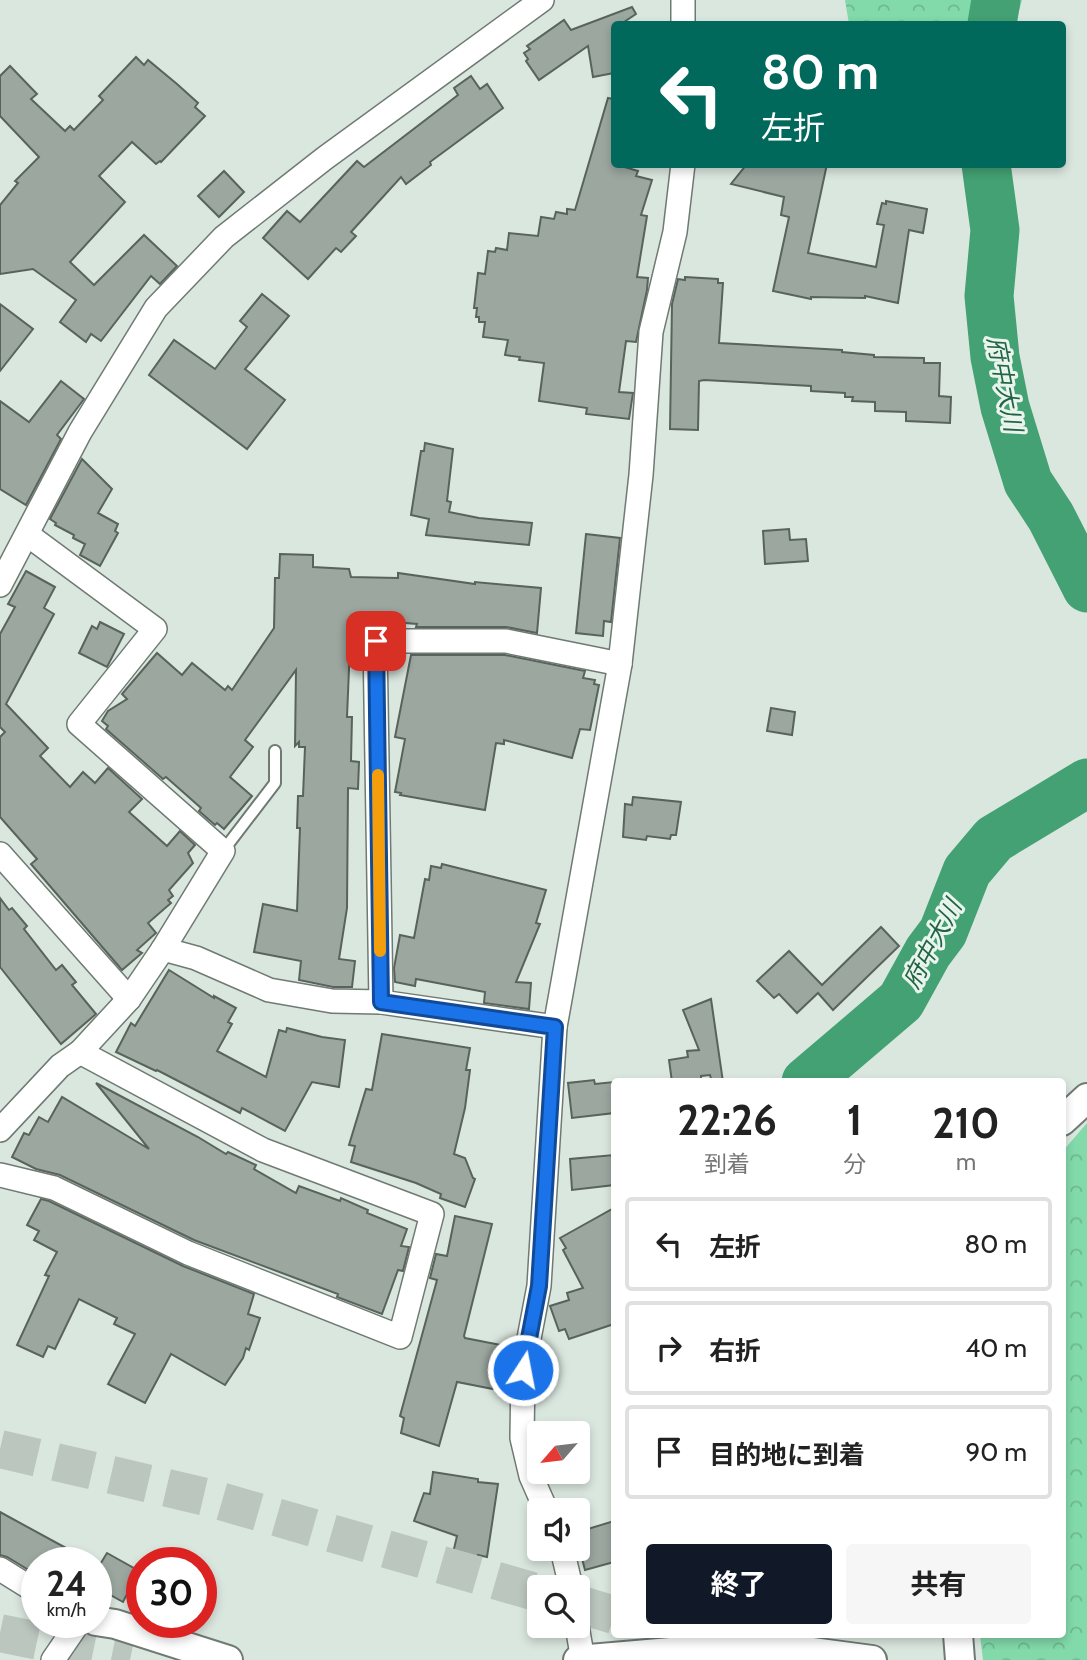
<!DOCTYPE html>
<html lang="ja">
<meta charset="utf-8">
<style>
body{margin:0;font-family:Cabin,"Noto Sans JP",sans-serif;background:#f6f6f6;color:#222;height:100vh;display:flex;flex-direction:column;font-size:26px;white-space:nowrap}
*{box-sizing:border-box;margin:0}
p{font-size:23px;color:#767676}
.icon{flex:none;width:38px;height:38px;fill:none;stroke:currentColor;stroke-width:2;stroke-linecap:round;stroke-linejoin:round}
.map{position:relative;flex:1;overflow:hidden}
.side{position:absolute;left:611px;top:1078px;width:455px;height:560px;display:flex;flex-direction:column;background:#fff;border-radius:7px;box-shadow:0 4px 10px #0003}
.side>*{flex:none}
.guide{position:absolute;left:611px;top:21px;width:455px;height:147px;border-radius:7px;box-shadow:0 4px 10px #0003;background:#00695c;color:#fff;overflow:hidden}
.needle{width:46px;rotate:242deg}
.controls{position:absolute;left:527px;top:1421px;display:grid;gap:14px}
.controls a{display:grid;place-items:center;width:63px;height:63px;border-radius:7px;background:#fff;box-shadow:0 4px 10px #0003;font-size:35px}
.speed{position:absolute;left:21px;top:1547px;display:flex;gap:14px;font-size:35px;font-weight:700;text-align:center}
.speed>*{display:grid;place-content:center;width:91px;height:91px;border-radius:50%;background:#fff;box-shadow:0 4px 10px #0003;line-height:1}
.speed small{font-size:18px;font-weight:400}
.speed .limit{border:10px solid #d22;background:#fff;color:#111}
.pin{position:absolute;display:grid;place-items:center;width:60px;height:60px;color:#fff;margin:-30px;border-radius:14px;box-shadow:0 4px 10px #0006}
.me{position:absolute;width:77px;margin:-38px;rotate:11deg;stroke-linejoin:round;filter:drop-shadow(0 0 5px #0008)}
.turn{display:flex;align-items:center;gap:24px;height:147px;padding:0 35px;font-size:32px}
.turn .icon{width:91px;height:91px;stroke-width:2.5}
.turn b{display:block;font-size:49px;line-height:60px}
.eta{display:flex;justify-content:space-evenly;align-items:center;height:119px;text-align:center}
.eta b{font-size:42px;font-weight:700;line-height:49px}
.cta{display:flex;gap:14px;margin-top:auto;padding:14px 35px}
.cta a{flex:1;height:80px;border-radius:7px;background:#111827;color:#fff;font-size:28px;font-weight:700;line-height:80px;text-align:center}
.cta a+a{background:#f6f6f6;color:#222}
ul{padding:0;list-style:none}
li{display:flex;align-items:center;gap:21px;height:94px;margin:0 14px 10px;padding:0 21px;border:4px solid #e0e0e0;border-radius:7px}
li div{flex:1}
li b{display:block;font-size:26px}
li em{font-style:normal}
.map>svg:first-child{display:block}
.forest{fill:url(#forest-crowns)}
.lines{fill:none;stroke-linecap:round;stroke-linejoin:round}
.river{stroke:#43a173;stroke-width:49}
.building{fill:#9ca7a0;stroke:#58635c;stroke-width:2}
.motorway-tunnel{stroke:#bbc6bf;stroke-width:38;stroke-dasharray:38 19;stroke-linecap:butt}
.service-casing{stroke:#6f7a73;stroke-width:14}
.minor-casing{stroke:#6f7a73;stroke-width:26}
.tertiary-casing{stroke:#6f7a73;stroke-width:32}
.service{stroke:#fff;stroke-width:10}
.minor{stroke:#fff;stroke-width:23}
.tertiary{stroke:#fff;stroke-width:28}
.route-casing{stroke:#114b97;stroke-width:18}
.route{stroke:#1a73e8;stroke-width:12}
.slow{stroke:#f59e0b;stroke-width:12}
.labels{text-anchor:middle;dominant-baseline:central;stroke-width:6;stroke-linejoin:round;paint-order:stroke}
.water-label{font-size:24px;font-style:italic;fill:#216444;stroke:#e8f4ec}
</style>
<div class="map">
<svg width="1087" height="1660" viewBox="0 0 1087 1660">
<defs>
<pattern id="forest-crowns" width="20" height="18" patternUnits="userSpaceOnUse" patternTransform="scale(1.75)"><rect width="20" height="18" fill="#82d9aa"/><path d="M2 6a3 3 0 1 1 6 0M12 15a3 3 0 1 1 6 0" fill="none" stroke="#6fb991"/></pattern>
</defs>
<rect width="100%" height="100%" fill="#dae7df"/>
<g class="forest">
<polygon points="845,0 1022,0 1015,24 849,24"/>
<polygon points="1087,1123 1087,1660 983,1660 980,1635 1062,1634 1062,1152"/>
</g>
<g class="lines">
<g class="river">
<polyline points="992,24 996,0"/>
<polyline points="986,164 995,230 989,296 995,357 1005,407 1028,482 1051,517 1087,588"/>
<polyline points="806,1082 901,1001 928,952 943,932 967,871 994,839 1087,783"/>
</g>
</g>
<g class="building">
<polygon points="632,7 636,14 621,24 614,24 614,73 593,77 588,46 539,80 526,61 528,59 524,53 530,49 527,46 564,20 571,30"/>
<polygon points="136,57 144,65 148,60 177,84 198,103 195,107 205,116 161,162 160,161 156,164 132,142 99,176 125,202 70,262 94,285 144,235 177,266 160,284 151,276 101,341 91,334 86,342 60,322 76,300 33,269 0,274 0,205 18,183 15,181 39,157 0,116 0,76 10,66 37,94 31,99 65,131 70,126 74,130 103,100 99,96"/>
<polygon points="471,76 480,89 487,84 503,108 430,162 431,165 406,184 401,177 351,232 356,236 341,252 336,248 308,279 263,238 287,211 300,222 357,161 364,167 458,95 454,88"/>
<polygon points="608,98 614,99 614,164 638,171 636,176 652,180 641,215 647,216 637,277 648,278 647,290 636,342 626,341 619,392 633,393 629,419 586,414 587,408 539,401 544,363 519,360 520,357 505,355 508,340 483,337 485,322 479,322 479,317 476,317 477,308 474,308 478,273 485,274 488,251 495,252 496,248 507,250 509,233 538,236 541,217 554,219 556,212 567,214 567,209 575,210"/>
<polygon points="747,164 827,164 808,253 876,267 884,225 877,224 882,203 886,204 886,201 927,209 923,233 909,230 898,303 865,296 865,298 811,297 811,299 773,291 789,217 781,215 784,197 731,184"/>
<polygon points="224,171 244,192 219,217 198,196"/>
<polygon points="685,277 718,279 718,283 723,283 719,343 842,350 842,352 874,355 874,357 924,358 924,363 940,363 939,396 951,397 950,423 906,421 906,412 875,411 875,402 852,401 853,397 845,397 845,393 811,391 811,386 704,380 699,381 698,430 670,429 672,304 678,279 685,280"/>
<polygon points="262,294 289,316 245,369 285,400 247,449 149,375 174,340 215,369 247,327 240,321"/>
<polygon points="0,304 33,329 0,371"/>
<polygon points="61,381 84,399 57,435 61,439 26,505 0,489 0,401 29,422"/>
<polygon points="425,443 453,449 447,501 451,502 449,512 479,518 532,523 529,545 426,535 429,519 411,515 421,451 424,451"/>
<polygon points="82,459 112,489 98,513 118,524 115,531 118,533 100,566 80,555 85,544 73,538 74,535 55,525 56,523 50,519"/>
<polygon points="789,529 790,540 806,539 808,561 765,564 763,531"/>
<polygon points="586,534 620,538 611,622 604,621 603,636 576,633"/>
<polygon points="280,554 313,555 313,567 349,569 351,577 398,578 398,573 475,584 475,582 541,588 537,633 506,627 416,627 417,624 356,619 356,645 350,645 347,717 352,717 351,761 359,762 358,789 348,788 347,908 339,959 355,961 352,987 333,987 299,980 301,961 254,952 263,904 297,911 300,828 297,828 298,796 303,796 305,747 299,747 299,742 295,746 296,670 245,740 253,747 230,777 252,796 224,829 217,823 215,825 199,811 201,808 166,777 163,779 106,729 108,726 102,721 108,711 127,699 122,694 157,653 182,675 192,663 225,690 228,686 232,690 274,628 275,578 279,578"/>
<polygon points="26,571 55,587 44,608 54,614 6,704 48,748 40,756 70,787 83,772 95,783 108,768 142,799 129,812 167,846 180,831 195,845 188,853 193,863 169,890 173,896 168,900 171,903 148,923 156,933 137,950 142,953 122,970 31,864 37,859 0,817 0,737 5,732 0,727 0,634 15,607 8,604"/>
<polygon points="100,622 124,634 107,667 79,653 92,626 97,629"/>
<polygon points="411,655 505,655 585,671 583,678 595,680 594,684 599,685 590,730 580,729 572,758 504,740 504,744 496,743 485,810 400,795 401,793 395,792 405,739 395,737"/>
<polygon points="771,708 795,712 792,735 767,731"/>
<polygon points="633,797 681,802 676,835 671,835 670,839 647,836 646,840 623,837 625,804 632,805"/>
<polygon points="442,864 546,890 536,923 540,924 516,982 531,983 529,1009 484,1003 485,992 416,979 415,986 395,982 394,968 400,935 414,938 425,879 429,880 431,866 441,868"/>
<polygon points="0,898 9,910 12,908 27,926 24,929 56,970 62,965 76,982 72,985 96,1014 61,1044 0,967"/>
<polygon points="881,927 899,946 833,1010 818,993 797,1013 779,994 774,998 757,981 789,951 822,985"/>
<polygon points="169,970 214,998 214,996 236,1008 228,1022 232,1024 217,1051 266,1077 279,1030 286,1032 287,1028 322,1037 345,1040 339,1087 312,1082 285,1131 242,1108 240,1113 157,1070 156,1071 116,1052 131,1023 135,1026"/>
<polygon points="711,999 723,1082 712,1082 710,1075 701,1076 701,1082 672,1082 669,1060 688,1057 687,1051 699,1050 683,1010"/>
<polygon points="382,1034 470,1048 466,1070 470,1070 465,1108 454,1154 465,1158 473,1178 475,1179 465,1207 440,1198 441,1194 416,1183 351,1162 355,1146 349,1145 366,1089 372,1090"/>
<polygon points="594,1080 595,1084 614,1082 614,1113 572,1118 568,1083"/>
<polygon points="96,1083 198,1137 226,1154 228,1152 256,1165 254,1169 296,1193 299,1186 340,1201 341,1198 368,1210 367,1213 407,1229 401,1246 409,1247 403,1271 398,1270 382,1314 337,1297 338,1294 194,1240 60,1175 36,1169 12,1157 24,1133 29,1135 39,1117 48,1122 62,1097 149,1149"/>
<polygon points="614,1155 614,1185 572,1190 570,1159"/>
<polygon points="41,1199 49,1201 183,1266 254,1294 248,1314 260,1318 249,1350 246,1348 243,1358 225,1385 171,1354 145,1403 108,1384 135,1334 114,1324 117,1318 79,1299 55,1349 48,1346 43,1357 17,1345 49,1276 45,1275 57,1252 34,1240 39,1231 27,1225"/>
<polygon points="614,1208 614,1324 569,1339 565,1329 559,1331 550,1306 569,1300 567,1293 583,1288 563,1250 566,1248 560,1238"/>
<polygon points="455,1216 492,1224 464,1336 465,1338 506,1346 500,1375 496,1373 493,1389 457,1382 439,1446 401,1433 404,1418 400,1416 437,1280 430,1278 436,1254 447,1256"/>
<polygon points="433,1472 478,1479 478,1482 498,1484 487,1557 478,1555 477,1560 453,1553 457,1536 414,1521 424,1493 430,1494"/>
<polygon points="0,1512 66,1548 57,1563 37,1563 37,1575 7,1557 0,1555"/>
<polygon points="614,1521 614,1562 585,1570 578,1543 578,1532"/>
<polygon points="107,1553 139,1571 123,1602 96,1587 96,1571"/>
</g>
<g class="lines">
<g class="motorway-tunnel">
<polyline points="0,1449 206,1497 539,1593"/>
<polyline points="578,1604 614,1615"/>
<polyline points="0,1633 130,1660"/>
<polyline points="678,1634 736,1652"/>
</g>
<defs>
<polyline id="service" points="223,851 275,783 275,751"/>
<g id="minor">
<polyline points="683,0 683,24"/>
<polyline points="0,585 80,432 156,308 224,237 325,158 542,0"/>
<polyline points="0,854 129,999"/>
<polyline points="163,949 196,958 269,990 332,1001 381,1002 555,1027"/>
<polyline points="381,1002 375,641 506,641 620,664"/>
<polyline points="0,1130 60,1066 80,1052 129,999 163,949 223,851 79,724 155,629 28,535"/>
<polyline points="0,1175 54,1188 188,1253 400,1337 432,1214 263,1150 80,1052"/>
<polyline points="546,1510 531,1476 522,1438 523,1370 539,1286 555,1027 620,664 641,475 651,332 675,232 683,164"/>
<polyline points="562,1549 571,1587"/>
<polyline points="0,1569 37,1592"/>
<polyline points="577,1626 583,1660"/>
<polyline points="53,1660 79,1622"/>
</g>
<g id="tertiary">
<polyline points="1062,1121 1087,1098"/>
<polyline points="96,1621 115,1624 228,1660"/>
<polyline points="958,1634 960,1660"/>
<polyline points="578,1660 729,1647 789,1649 872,1660"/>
</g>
</defs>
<use href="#service" class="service-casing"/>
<use href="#minor" class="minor-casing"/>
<use href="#tertiary" class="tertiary-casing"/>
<use href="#service" class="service"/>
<use href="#minor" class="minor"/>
<use href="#tertiary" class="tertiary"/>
</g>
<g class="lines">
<defs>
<polyline id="route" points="376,641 381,1002 555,1027 539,1286 523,1370"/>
</defs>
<use href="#route" class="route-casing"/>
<use href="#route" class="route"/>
<polyline class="slow" points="378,775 380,951"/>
</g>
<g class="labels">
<g class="water-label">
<text transform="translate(1005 384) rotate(79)">府中大川</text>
<text transform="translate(932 944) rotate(-62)">府中大川</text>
</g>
</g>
</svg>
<div class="controls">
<a><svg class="needle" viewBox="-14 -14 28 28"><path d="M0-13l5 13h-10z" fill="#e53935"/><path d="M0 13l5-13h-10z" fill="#767676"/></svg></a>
<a><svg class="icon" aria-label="sound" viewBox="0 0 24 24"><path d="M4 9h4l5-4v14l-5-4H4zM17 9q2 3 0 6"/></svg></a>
<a><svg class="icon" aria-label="search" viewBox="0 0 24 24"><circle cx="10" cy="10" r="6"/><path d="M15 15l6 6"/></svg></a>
</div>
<div class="speed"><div>24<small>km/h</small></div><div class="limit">30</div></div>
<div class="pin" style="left:376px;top:641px;background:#d93025"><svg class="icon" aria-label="arrive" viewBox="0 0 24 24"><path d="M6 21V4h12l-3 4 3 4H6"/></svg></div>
<svg class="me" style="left:523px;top:1370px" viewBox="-20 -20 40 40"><circle r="17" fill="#1a73e8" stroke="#fff" stroke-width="3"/><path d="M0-11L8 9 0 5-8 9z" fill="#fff"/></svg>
<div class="guide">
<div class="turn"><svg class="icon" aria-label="left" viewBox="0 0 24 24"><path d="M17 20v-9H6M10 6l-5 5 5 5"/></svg><div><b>80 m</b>左折</div></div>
</div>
<section class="side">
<div class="eta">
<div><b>22:26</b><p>到着</p></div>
<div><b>1</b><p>分</p></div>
<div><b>210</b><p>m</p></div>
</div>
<ul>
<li><svg class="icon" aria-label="left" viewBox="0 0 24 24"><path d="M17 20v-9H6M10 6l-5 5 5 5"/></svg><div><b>左折</b></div><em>80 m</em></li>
<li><svg class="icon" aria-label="right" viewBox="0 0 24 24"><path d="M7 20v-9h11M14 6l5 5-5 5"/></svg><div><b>右折</b></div><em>40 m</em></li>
<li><svg class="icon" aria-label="arrive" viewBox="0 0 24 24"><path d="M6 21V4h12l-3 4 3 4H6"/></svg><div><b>目的地に到着</b></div><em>90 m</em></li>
</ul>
<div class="cta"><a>終了</a><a>共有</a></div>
</section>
</div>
